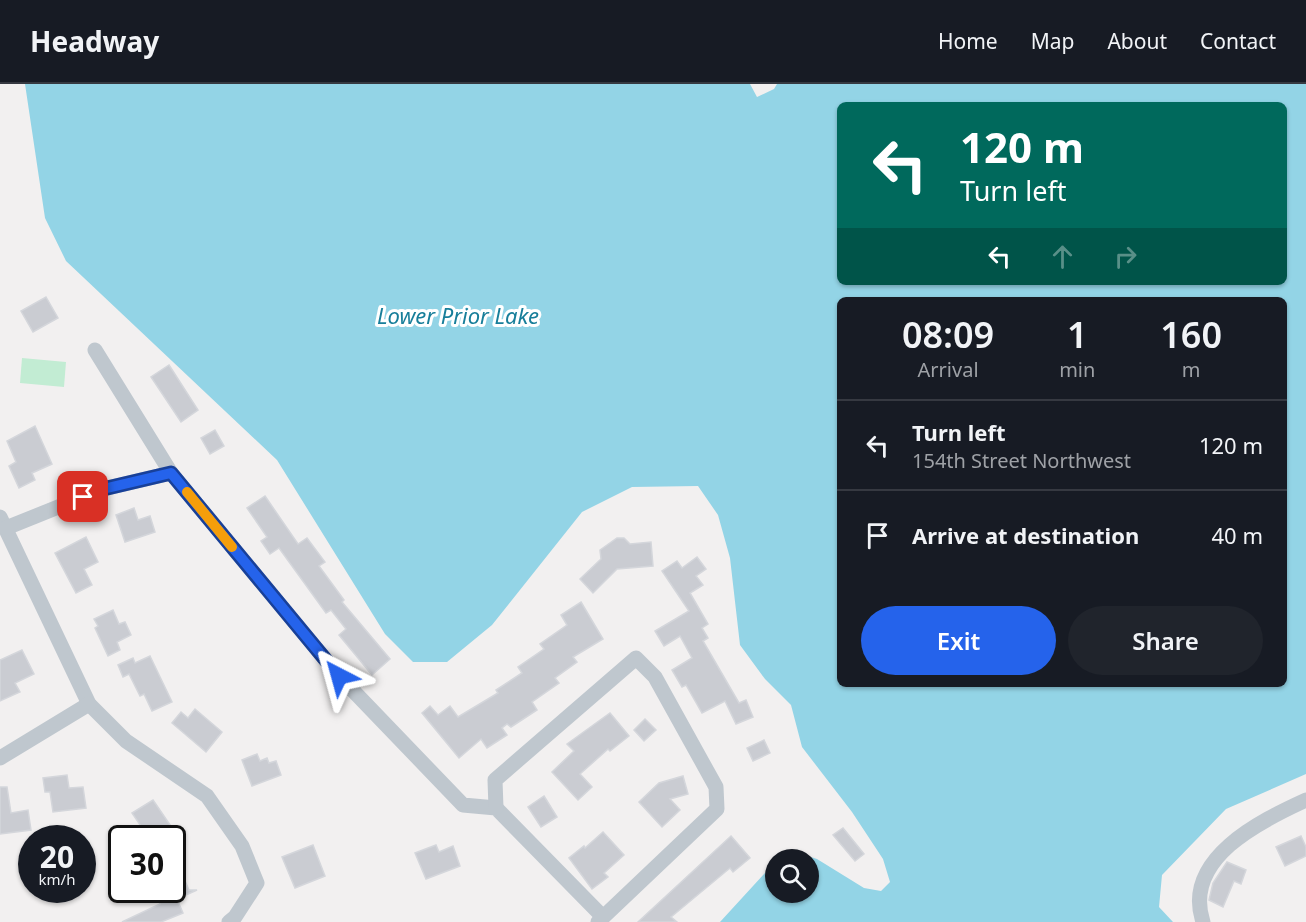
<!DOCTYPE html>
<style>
body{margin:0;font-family:"Noto Sans",sans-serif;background:#20242c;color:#f1f3f6;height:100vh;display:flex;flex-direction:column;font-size:22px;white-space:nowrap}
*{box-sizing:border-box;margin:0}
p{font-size:20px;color:#9ea1a6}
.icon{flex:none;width:33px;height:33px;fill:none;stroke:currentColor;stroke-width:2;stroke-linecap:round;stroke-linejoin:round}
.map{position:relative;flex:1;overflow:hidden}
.sheet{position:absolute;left:837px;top:213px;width:450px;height:390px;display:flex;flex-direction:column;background:#171b24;border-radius:9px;box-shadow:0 2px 4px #0004}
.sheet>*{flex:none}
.hud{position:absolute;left:837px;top:18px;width:450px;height:183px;border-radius:9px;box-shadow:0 2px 4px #0004;background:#00695c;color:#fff;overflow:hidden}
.tools{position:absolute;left:765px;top:765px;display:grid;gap:12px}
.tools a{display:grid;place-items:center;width:54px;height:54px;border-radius:50%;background:#171b24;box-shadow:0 2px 4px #0004;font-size:30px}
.speed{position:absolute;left:18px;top:741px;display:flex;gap:12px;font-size:30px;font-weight:700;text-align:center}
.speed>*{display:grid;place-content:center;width:78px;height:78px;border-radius:50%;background:#171b24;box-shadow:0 2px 4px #0004;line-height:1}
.speed small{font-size:15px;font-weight:400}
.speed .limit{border:3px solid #111;border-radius:9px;background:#fff;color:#111}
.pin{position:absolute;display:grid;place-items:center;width:51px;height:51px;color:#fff;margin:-26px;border-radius:12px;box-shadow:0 3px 9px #0006}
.me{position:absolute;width:66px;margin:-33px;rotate:321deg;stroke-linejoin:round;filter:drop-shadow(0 0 4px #0008)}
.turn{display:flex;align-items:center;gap:21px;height:126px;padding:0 24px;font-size:27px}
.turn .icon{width:78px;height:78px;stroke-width:2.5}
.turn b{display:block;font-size:42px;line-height:51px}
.lanes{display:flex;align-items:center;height:57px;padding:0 24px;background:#0003;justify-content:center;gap:30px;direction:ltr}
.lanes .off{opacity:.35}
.eta{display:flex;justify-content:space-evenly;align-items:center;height:102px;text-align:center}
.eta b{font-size:36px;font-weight:600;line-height:42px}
.primary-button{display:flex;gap:12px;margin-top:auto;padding:12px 24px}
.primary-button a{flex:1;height:69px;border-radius:36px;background:#2563eb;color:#fff;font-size:24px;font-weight:600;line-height:69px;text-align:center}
.primary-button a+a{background:#20242c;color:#f1f3f6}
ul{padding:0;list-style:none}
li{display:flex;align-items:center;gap:18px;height:90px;padding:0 24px;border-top:2px solid #363941}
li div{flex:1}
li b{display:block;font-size:22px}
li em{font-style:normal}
header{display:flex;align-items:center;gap:36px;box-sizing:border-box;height:84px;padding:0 30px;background:#171b24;border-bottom:2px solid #363941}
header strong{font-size:28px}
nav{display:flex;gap:33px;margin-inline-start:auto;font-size:21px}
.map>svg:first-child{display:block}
.green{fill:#c2ecd3}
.water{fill:#93d4e6;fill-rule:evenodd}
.building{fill:#caccd2;stroke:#d4d6db;stroke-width:1.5}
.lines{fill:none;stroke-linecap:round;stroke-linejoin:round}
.street{stroke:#bfc7ce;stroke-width:15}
.route-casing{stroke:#184099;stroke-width:15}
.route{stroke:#2563eb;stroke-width:10}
.slow{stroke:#f59e0b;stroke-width:10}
.labels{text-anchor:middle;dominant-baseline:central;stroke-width:6;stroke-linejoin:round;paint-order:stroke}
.water-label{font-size:22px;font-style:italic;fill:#177e9a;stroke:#fff}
</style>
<header>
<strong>Headway</strong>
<nav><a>Home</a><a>Map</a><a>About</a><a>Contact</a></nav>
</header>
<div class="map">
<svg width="1306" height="838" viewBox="0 0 1306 838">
<rect width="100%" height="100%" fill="#f2f0f0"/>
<polygon class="green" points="22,274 66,278 64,303 20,299"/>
<path class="water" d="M25,0h725l7,13 17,-8 3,-5h529v690l-80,35 -64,66 -3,32 14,15h-453l55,-60 1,30h32v-32l-28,-1 12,-8 25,8 47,29 17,3 9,-9 -7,-23 -31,-47 -50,-65 -11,-42 -26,-26 -25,-34 -10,-87 -12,-43 -20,-29 -66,1 -50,25 -90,113 -45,37h-34l-28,-28 -108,-174 -211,-199 -21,-43zM840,21h444v177h-444zM840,216h444v384h-444z"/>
<g class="building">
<polygon points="46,213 58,234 33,248 21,227"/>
<polygon points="169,281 198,326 181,338 151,293"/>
<polygon points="35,342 52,380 32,389 35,396 19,404 9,382 16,378 7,357"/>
<polygon points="215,346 224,362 210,370 201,354"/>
<polygon points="265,412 298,460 307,454 325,478 319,482 344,516 342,518 390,575 372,591 339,551 346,545 331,526 326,529 279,464 270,470 261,457 267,453 247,424"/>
<polygon points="134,424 138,436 150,432 155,448 125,458 116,431"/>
<polygon points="86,453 98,478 84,485 92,501 76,509 55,469"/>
<polygon points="617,454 624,454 630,460 651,458 653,482 617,485 593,509 580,495 601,475 600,466"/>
<polygon points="697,473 706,485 696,492 703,501 690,509 708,540 702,544 708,554 703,557 739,619 746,616 753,633 736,640 725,617 702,629 686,601 682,603 672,586 692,574 680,552 664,562 655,547 689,527 662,487 677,477 682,484"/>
<polygon points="581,518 603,555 573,573 577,578 555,594 559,599 532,618 537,626 511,643 507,640 502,644 507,651 487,664 481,655 459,674 422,629 430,622 438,631 450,622 458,633 498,609 496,606 522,589 518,583 544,565 540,560 567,541 561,531"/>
<polygon points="113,526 119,540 125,538 131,551 117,558 120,566 108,572 95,544 98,542 94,535"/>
<polygon points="22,566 34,590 15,599 20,608 0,617 0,576"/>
<polygon points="150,572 172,618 152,627 144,610 140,612 129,590 123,593 118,581 133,574 135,579"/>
<polygon points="195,625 222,648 206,668 172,639 181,628 188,634"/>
<polygon points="610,629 629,652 610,667 608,665 580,690 592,703 578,716 552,688 574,667 567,660"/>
<polygon points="645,635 656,646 644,657 634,646"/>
<polygon points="764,656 770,669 753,677 747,664"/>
<polygon points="257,670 260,677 267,674 269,679 276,677 281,691 252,702 242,676"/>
<polygon points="67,691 69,704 83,703 86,724 53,728 50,708 45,708 43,694"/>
<polygon points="683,692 688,710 670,715 680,726 662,743 639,718 659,699"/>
<polygon points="0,703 7,703 11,729 28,726 31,746 0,750"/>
<polygon points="544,712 557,733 541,743 528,723"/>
<polygon points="153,716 179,754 149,754 132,729"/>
<polygon points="843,744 864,770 855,777 833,751"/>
<polygon points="603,748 624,771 604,789 608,793 592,805 569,774 584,762 585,764"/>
<polygon points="731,752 750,774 733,788 730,784 671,833 677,838 638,838"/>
<polygon points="1301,752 1306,763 1306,772 1285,782 1276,763"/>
<polygon points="313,761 325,792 295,804 282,773"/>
<polygon points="436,761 439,768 453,762 460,782 426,795 415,769"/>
<polygon points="1227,778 1246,786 1241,800 1234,797 1223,823 1209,816 1213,799"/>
<polygon points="182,790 189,806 197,806 177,815 183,829 161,838 122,838 160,820 154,806 172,806 172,794"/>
</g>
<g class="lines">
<g class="street">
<polyline points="95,266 171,389 339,592 463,721 496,724 603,833"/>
<polyline points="0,433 89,620 126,657 207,712 242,762 257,799 235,833 229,838"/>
<polyline points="6,444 103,405 171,389"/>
<polyline points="0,674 89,620"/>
<polyline points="496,724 495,696 636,574 655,593 716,703 717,725 598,838"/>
<path d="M1203,838c-21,-63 57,-101 103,-122"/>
</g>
</g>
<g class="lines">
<defs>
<polyline id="route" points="83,413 103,405 171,389 339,592"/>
</defs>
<use href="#route" class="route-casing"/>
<use href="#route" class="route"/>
<polyline class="slow" points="187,408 232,463"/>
</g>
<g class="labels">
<g class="water-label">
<text x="458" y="231">Lower Prior Lake</text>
</g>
</g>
</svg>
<div class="tools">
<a><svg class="icon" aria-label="search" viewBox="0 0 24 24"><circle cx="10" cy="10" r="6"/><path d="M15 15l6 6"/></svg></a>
</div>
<div class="speed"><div>20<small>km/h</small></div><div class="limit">30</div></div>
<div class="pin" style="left:83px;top:413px;background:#d93025"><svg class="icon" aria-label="arrive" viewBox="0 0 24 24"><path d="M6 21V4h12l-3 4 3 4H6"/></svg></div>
<svg class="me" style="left:339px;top:592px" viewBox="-20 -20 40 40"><path d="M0-17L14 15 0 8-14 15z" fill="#2563eb" stroke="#fff" stroke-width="4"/></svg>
<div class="hud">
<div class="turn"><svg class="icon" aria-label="left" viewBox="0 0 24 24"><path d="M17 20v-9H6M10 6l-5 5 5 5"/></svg><div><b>120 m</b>Turn left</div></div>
<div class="lanes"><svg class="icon" aria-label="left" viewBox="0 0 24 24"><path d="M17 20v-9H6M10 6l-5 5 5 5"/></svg><svg class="icon off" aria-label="ahead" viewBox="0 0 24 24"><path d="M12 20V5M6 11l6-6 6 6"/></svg><svg class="icon off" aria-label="right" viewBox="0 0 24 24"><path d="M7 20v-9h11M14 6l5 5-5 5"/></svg></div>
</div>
<section class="sheet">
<div class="eta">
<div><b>08:09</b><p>Arrival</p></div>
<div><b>1</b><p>min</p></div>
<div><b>160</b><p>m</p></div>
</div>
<ul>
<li><svg class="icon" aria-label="left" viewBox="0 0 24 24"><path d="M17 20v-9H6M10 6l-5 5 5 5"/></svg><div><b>Turn left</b><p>154th Street Northwest</p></div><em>120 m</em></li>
<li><svg class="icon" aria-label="arrive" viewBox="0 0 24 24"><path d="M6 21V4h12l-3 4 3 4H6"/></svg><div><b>Arrive at destination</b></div><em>40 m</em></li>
</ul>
<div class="primary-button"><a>Exit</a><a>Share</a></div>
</section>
</div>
